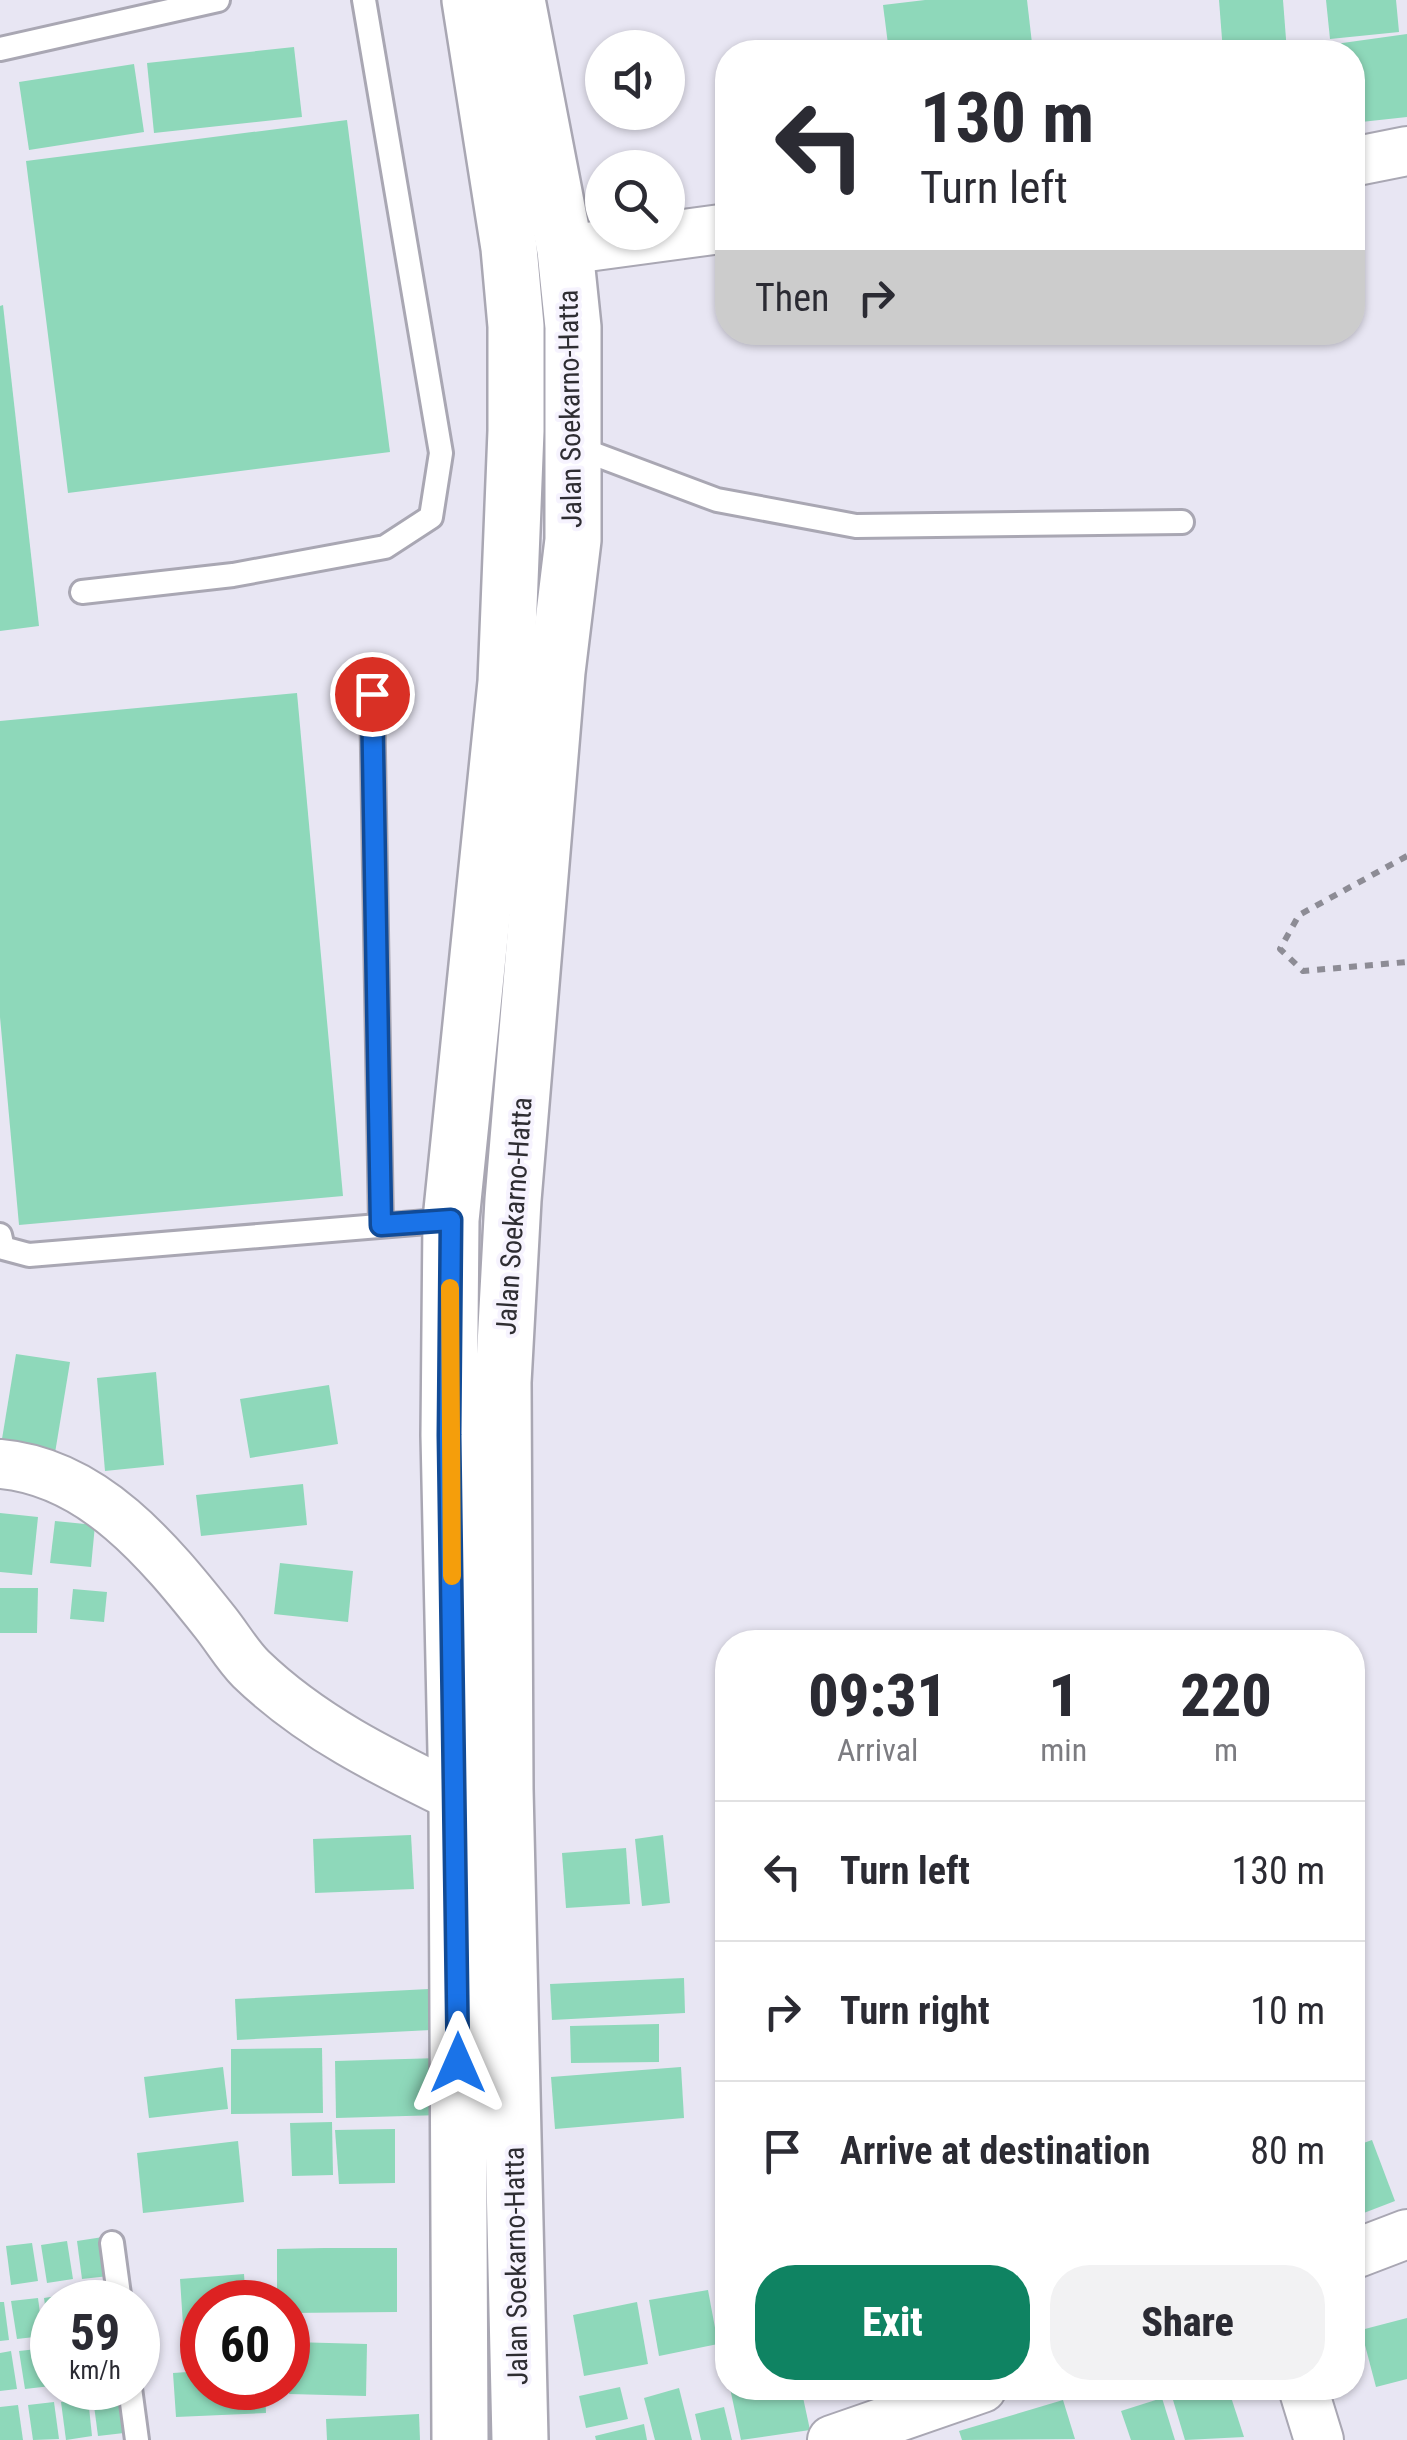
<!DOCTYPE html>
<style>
body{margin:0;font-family:"Roboto Condensed",sans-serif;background:#f2f2f3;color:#2b2b33;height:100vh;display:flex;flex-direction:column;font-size:38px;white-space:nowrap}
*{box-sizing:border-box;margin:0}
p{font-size:32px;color:#7c7c81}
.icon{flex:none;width:55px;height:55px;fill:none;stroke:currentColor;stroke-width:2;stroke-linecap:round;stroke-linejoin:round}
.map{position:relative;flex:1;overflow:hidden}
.sheet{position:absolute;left:715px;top:1630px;width:650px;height:770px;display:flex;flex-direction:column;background:#fff;border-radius:40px;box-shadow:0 2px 8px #0004}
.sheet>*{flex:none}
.top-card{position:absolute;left:715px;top:40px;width:650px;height:305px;border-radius:40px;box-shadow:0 2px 8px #0004;background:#fff;color:#2b2b33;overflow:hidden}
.buttons{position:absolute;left:585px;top:30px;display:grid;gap:20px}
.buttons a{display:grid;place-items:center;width:100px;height:100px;border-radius:50%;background:#fff;box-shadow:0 2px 8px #0004;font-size:50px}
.speed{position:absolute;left:30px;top:2280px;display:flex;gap:20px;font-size:50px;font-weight:700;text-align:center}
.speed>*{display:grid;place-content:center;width:130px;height:130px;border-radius:50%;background:#fff;box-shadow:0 2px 8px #0004;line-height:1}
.speed small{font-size:25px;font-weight:400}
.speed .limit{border:15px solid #d22;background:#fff;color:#111}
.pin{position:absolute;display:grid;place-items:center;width:85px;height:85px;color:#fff;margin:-42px;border:5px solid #fff;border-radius:50%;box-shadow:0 2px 10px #0007}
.me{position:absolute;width:110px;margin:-55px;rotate:0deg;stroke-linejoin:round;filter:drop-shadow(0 0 8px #0008)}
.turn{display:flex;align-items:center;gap:35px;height:210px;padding:0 40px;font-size:45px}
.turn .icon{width:130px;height:130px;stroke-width:2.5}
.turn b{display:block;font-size:70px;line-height:85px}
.then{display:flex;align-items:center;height:95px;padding:0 40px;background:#0003;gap:20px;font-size:38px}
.eta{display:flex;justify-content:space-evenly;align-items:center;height:170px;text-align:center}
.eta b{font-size:60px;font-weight:800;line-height:70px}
.button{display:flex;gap:20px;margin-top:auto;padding:20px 40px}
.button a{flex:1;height:115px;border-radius:40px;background:#0f8362;color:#fff;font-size:40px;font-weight:800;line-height:115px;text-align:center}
.button a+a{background:#f2f2f3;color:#2b2b33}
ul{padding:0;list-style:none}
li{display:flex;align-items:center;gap:30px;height:140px;padding:0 40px;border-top:2px solid #e1e1e2}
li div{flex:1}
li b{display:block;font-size:38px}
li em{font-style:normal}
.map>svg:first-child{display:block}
.building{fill:#8ed8ba}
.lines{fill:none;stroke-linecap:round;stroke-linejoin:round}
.service-casing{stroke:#a9a7b3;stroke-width:28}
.minor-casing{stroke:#a9a7b3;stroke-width:52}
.primary-casing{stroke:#a9a7b3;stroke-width:60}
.path{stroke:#8d8c95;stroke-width:6;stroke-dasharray:8 8;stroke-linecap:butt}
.service{stroke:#fff;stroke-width:22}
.minor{stroke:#fff;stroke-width:48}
.primary{stroke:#fff;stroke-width:55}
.route-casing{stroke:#114b97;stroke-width:25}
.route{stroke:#1a73e8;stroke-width:18}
.slow{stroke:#f59e0b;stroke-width:18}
.labels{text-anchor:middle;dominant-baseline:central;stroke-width:8;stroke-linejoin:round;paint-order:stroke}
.street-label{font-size:28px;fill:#2e2d32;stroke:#f6f3fe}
</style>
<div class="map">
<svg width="1407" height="2440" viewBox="0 0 1407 2440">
<rect width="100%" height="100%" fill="#e8e6f3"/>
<g class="building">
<polygon points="925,0 1027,0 1033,52 889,52 883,5"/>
<polygon points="1219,0 1283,0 1287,52 1223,52"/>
<polygon points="1326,0 1396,0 1399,32 1330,39"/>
<polygon points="1407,34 1407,117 1352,123 1352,52 1328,52 1328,45"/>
<polygon points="294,47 302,117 154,133 147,63"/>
<polygon points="134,64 144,132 29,150 19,82"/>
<polygon points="347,120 390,452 68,493 26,161"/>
<polygon points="3,305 39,626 0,631 0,306"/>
<polygon points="297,693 343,1196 19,1225 0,1017 0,721"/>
<polygon points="16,1354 70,1362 55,1453 1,1445"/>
<polygon points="156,1372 164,1465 105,1471 97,1378"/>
<polygon points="329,1385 338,1444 250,1458 240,1399"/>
<polygon points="303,1484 307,1525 201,1536 196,1495"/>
<polygon points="0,1513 38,1517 32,1575 0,1572"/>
<polygon points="55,1521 95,1525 91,1567 50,1563"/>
<polygon points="280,1563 353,1571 348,1622 274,1614"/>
<polygon points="0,1588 38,1588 37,1633 0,1633"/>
<polygon points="73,1589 107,1592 104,1622 70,1619"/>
<polygon points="411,1835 414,1889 315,1893 313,1839"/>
<polygon points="663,1835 670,1903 642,1906 635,1839"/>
<polygon points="626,1848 630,1904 566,1908 562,1853"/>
<polygon points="684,1978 685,2013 552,2020 550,1984"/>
<polygon points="429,1989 431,2030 237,2040 235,1999"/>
<polygon points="659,2024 659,2062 571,2063 570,2026"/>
<polygon points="322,2048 323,2113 231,2114 231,2049"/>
<polygon points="440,2058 441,2115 336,2118 335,2061"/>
<polygon points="223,2067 228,2109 149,2118 144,2077"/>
<polygon points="681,2067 684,2118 555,2129 551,2077"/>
<polygon points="332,2122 333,2175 292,2176 290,2123"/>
<polygon points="395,2129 395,2183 339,2184 335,2130"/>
<polygon points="1372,2140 1395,2201 1356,2216 1352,2147"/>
<polygon points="238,2141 244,2202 143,2213 137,2153"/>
<polygon points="103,2237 109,2276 82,2279 77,2241"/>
<polygon points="67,2241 73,2279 47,2283 41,2245"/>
<polygon points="32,2243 38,2281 11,2285 6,2246"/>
<polygon points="324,2248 397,2248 397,2312 288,2313 288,2302 277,2302 277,2249"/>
<polygon points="244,2274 246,2302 202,2302 202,2338 184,2340 180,2279"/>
<polygon points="728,2281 728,2314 726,2315 720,2282"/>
<polygon points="107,2287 109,2302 82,2302 80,2290"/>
<polygon points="708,2290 718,2344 659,2356 649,2300"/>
<polygon points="70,2294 71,2302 52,2302 49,2335 44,2298"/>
<polygon points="38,2298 43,2336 17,2339 11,2301"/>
<polygon points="0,2302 4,2302 9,2340 0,2341"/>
<polygon points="637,2302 648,2364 584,2376 573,2315"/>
<polygon points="1407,2318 1407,2379 1376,2387 1361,2330"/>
<polygon points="291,2342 367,2344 366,2396 289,2394"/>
<polygon points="46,2348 51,2386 25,2389 19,2351"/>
<polygon points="11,2351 17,2389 0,2391 0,2353"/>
<polygon points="202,2371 202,2388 265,2388 266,2413 176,2417 173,2373"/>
<polygon points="620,2387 628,2419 586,2428 579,2396"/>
<polygon points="679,2388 692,2440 655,2440 644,2398"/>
<polygon points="730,2388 801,2388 810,2430 741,2440"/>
<polygon points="847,2388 882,2388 882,2389 850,2397"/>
<polygon points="1178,2388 1228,2388 1244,2437 1185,2440 1170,2390"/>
<polygon points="119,2394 124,2433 98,2436 93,2398"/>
<polygon points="88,2398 92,2436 66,2440 61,2402"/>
<polygon points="1162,2398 1175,2440 1131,2440 1121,2411"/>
<polygon points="1063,2400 1075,2439 962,2440 959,2431"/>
<polygon points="54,2402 59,2439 33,2440 28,2405"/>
<polygon points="18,2405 23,2440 0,2440 0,2407"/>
<polygon points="724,2407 732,2440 701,2440 695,2414"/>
<polygon points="419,2414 420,2440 327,2440 326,2419"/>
<polygon points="644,2424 647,2440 596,2440 595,2436"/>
</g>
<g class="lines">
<defs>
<g id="service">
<polyline points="0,49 218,0"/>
<polyline points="573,446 717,500 856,526 1182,522"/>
<polyline points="82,592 233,575 385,547 431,517 441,453 364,0"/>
<polyline points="372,694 381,1225"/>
<polyline points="0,1235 3,1248 29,1255 451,1220"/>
<polyline points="112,2243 120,2302"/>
<polyline points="130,2388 137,2440"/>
</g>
<g id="minor">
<polyline points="1352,162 1407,151"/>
<polyline points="565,250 728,228"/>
<path d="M0,1464c94,8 159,88 214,157 13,16 23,34 37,48 60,58 132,93 206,129"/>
<polyline points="1352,2255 1407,2234"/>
<polyline points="1303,2388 1319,2440"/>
<polyline points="832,2440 982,2388"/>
</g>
<g id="primary">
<polyline points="517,0 565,250 573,327 573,540 557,672 513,1200 503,1382 505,1789 520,2440"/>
<polyline points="460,2440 457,1798 449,1435 451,1220 506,682 516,431 516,326 509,248 470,0"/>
</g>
</defs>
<use href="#service" class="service-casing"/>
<use href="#minor" class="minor-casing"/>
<use href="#primary" class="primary-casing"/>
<polyline class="path" points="1407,856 1299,915 1280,949 1303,971 1407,962"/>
<use href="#service" class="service"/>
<use href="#minor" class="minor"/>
<use href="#primary" class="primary"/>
</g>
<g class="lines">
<defs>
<polyline id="route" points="372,694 381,1225 451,1220 449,1435 458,2063"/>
</defs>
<use href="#route" class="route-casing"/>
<use href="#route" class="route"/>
<polyline class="slow" points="450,1288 452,1576"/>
</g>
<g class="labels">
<g class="street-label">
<text transform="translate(570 409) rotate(-91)">Jalan Soekarno-Hatta</text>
<text transform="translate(514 1216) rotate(-86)">Jalan Soekarno-Hatta</text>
<text transform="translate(516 2266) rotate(-91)">Jalan Soekarno-Hatta</text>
</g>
</g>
</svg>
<div class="buttons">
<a><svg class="icon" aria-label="sound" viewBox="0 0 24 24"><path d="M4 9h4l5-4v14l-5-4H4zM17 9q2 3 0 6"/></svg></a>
<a><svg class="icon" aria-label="search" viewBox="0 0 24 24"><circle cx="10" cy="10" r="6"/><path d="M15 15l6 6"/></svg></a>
</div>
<div class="speed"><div>59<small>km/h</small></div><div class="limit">60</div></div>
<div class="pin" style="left:372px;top:694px;background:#d93025"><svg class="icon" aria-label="arrive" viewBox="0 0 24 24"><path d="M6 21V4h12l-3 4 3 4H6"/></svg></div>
<svg class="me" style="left:458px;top:2063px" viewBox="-20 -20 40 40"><path d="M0-17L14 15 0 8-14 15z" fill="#1a73e8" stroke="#fff" stroke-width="4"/></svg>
<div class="top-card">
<div class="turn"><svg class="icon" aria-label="left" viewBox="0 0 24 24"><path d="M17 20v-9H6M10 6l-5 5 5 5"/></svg><div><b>130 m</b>Turn left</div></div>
<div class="then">Then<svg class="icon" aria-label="right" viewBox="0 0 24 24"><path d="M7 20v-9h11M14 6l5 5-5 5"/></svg></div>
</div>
<section class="sheet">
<div class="eta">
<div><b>09:31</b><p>Arrival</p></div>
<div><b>1</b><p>min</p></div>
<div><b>220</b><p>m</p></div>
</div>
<ul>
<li><svg class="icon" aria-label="left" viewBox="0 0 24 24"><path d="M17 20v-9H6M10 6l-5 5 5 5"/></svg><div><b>Turn left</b></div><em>130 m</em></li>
<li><svg class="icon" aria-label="right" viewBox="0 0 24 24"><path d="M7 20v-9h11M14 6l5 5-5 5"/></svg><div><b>Turn right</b></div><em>10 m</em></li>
<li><svg class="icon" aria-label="arrive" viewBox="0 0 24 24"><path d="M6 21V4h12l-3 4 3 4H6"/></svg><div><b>Arrive at destination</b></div><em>80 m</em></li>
</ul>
<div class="button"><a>Exit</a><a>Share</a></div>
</section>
</div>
